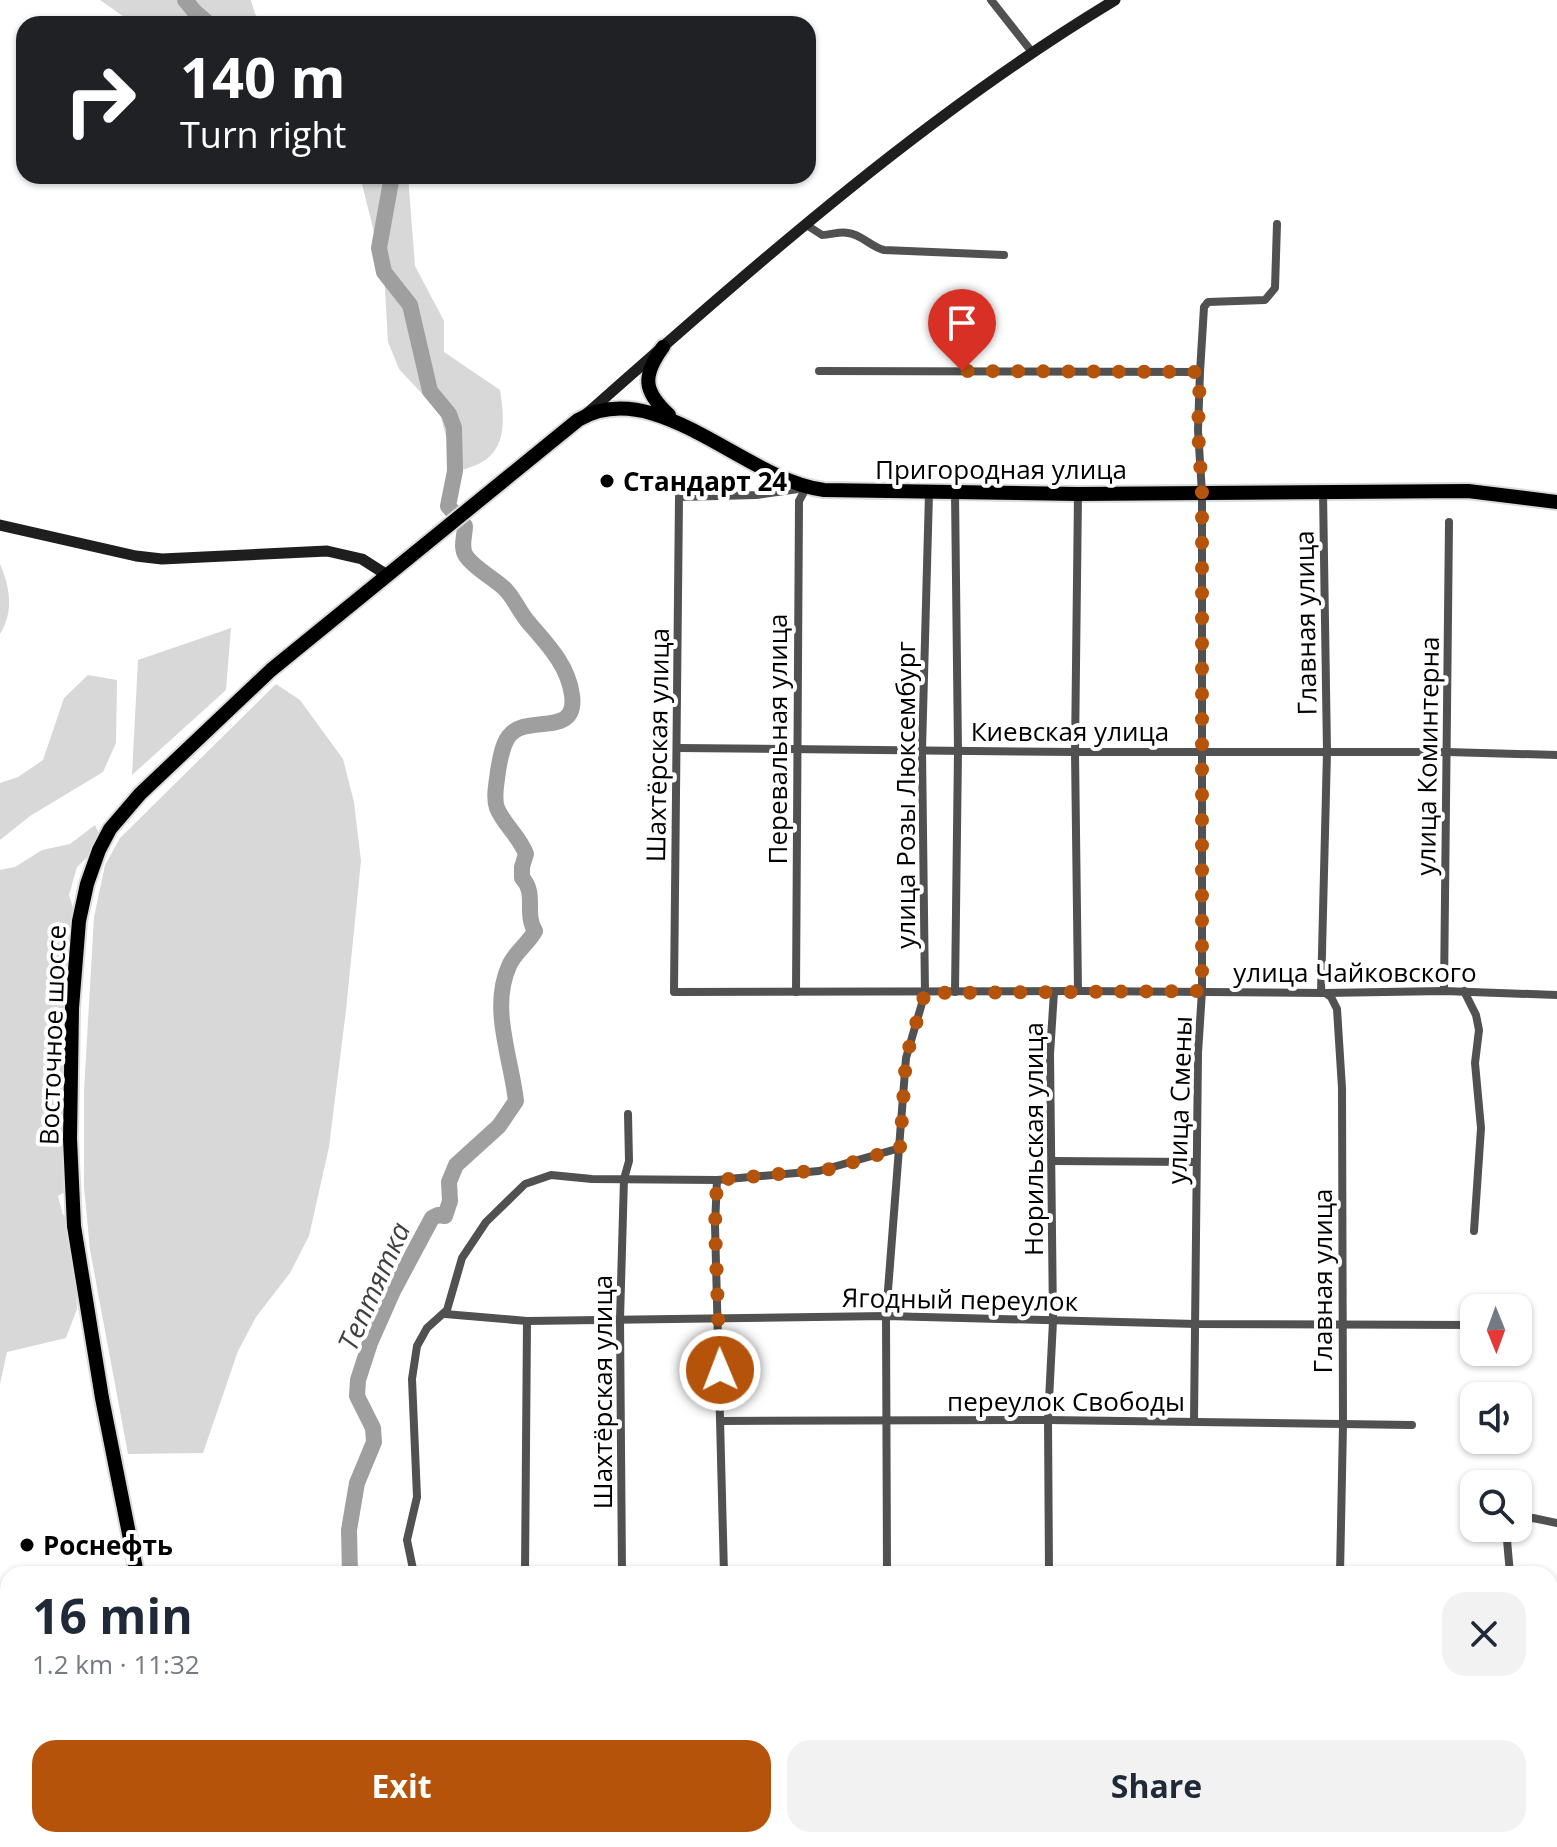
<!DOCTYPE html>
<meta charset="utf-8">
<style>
body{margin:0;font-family:"Open Sans",sans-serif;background:#f2f2f3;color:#1f2937;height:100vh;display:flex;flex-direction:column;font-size:30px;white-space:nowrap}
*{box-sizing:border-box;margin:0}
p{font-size:26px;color:#747a83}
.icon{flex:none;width:44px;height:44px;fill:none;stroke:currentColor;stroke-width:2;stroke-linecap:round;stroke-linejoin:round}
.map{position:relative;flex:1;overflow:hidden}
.drawer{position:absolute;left:0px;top:1566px;width:1558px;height:282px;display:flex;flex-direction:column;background:#fff;border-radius:24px 24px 0 0;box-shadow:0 2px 6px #0004}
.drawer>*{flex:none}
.guide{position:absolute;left:16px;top:16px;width:800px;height:168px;border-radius:24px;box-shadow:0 2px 6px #0004;background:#202124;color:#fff;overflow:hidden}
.needle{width:52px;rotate:179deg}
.tools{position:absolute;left:1460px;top:1294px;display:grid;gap:16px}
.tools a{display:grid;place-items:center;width:72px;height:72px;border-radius:16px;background:#fff;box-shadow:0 2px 6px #0004;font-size:40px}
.pin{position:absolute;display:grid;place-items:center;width:68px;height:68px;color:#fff;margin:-82px -34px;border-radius:50% 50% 50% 0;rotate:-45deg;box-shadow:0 0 8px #0007}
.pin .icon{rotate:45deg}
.me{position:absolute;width:88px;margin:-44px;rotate:359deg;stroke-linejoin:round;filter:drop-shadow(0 0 6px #0008)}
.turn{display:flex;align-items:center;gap:28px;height:168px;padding:0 32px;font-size:36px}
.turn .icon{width:104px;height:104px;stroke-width:2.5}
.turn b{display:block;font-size:56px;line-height:68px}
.round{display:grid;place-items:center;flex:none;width:84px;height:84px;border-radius:24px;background:#f2f2f3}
.head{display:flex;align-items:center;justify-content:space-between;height:136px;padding:0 32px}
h1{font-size:48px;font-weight:700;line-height:60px}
.cta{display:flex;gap:16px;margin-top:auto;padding:16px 32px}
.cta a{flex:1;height:92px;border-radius:24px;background:#b45309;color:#fff;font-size:32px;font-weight:700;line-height:92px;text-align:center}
.cta a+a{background:#f2f2f3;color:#1f2937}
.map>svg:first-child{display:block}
.green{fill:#d8d8d8}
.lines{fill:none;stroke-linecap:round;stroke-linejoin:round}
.river{stroke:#9f9f9f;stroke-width:16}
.highway-casing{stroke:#dbdbdb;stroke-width:18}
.street{stroke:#515151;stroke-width:8}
.secondary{stroke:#1e1e1e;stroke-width:11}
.highway{stroke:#000;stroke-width:14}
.route{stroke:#b45309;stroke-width:14;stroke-dasharray:0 25.2}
.poi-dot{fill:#000;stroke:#fff;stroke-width:3}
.labels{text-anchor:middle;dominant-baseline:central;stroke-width:8;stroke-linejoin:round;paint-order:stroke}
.street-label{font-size:26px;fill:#000;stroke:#fff}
.poi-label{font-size:26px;font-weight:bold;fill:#000;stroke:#fff;text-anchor:start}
.water-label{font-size:28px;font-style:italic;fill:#404040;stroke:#fff}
</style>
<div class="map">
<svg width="1557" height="1847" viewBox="0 0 1557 1847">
<rect width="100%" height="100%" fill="#fff"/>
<g class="green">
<polygon points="100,0 251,0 255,14 263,24 134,24"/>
<path d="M360,176h48l7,90 29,55v31l56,38c7,43 4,73 -45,81l-15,-58 -41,-44 -11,-27 -4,-70z"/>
<path d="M0,564c10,23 14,48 0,70z"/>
<polygon points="231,628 226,690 132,775 138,660"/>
<polygon points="88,675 117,680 116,743 103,772 30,816 0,840 0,783 18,777 43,760 64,698"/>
<polygon points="276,684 300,700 343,759 354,802 361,861 346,1010 329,1147 309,1236 290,1273 256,1317 238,1351 203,1453 128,1454 90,1250 84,1187 84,1091 94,917 105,865 120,838"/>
<polygon points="95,825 103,842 77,867 69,895 80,930 70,1051 63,1094 77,1142 73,1187 58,1196 63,1215 75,1218 77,1309 66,1338 7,1352 0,1384 0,870 15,867 42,850 70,844"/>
<polygon points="8,1715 8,1840 170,1840 172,1847 0,1847 0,1721"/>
<polygon points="267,1840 422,1840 426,1847 267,1847"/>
</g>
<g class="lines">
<g class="river">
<polyline points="185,0 194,11 209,24"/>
<path d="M350,1574l-1,-44 8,-47 17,-41 -1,-14 -16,-32 1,-16 12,-37 23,-52 39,-73 6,-3 7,1 5,-15 -1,-19 7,-17 43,-39 17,-25c-5,-44 -26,-93 -7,-135 5,-13 19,-22 26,-35 -11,-18 2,-38 -13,-53v-11l4,-13c-6,-17 -22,-29 -29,-46 -4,-11 0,-26 1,-37 2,-11 4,-26 11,-35 17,-23 69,3 63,-41 -4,-30 -25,-51 -43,-72 -10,-11 -15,-26 -25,-35 -12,-11 -30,-20 -38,-32 -6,-9 -1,-20 -1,-30l-17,-20 7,-35 -1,-43 -5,-14 -19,-23 -20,-86 -26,-33 -5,-24 13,-72"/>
<polyline points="419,1840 423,1847"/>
</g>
<defs>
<g id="highway">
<path d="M663,347c-21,29 -20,44 6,68"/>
<path d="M137,1574l-35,-176 -28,-172 -4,-87 2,-131 7,-87 8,-37 12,-34 11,-21 30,-35 131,-124 307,-250c78,-46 166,60 246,70l254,4 390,-3 89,11"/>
<polyline points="190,1840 191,1847"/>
</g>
</defs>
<use href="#highway" class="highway-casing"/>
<g class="street">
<polyline points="991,0 1032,52"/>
<path d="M805,224l17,11c9,0 18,-4 26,-2 13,1 23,14 36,17l120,5"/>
<polyline points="819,371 1200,372 1198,430 1202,493 1202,991 1198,1053 1194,1421"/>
<polyline points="1200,372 1204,307 1208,302 1265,300 1275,288 1277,224"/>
<polyline points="805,488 756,495 679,497 674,992 1078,991 1325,993 1444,991 1557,995"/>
<polyline points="955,493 958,751 955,992"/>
<polyline points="678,748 1075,752 1447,752 1557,755"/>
<polyline points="1078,991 1075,752 1078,494"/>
<polyline points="1444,991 1449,522"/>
<polyline points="1464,991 1476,1015 1479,1030 1475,1063 1481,1128 1474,1231"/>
<polyline points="796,992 799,501 806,488"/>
<polyline points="1321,993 1327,752 1323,492"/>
<polyline points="1325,993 1331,997 1337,1009 1342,1088 1343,1425 1340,1574"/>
<polyline points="1052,1161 1196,1162"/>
<polyline points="717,1180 715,1225 724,1574"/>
<polyline points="445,1314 527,1321 886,1316 1196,1324 1474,1325"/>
<polyline points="721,1421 1048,1420 1412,1425"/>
<polyline points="1518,1522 1533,1518 1557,1523"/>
<polyline points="414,1574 407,1540 417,1497 412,1379 417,1346 427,1328 447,1310 462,1258 486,1222 525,1184 551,1175 592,1179 717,1180 819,1171 900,1148"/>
<polyline points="525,1574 527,1321"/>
<polyline points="622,1574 620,1319 624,1179 629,1161 628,1114"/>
<polyline points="887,1574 886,1316 906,1058 925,993 922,750 929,493"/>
<polyline points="1049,1574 1048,1420 1053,1321 1050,1054 1054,992"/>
<polyline points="1510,1574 1507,1540 1511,1528"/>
<polyline points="523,1840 523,1847"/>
<polyline points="623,1840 623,1847"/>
<polyline points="893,1840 893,1847"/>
<polyline points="1491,1840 1493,1847"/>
<polyline points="1045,1847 1045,1840"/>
<polyline points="1199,1847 1201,1840"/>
<polyline points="1340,1847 1340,1840"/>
</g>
<g class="secondary">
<path d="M583,417c169,-149 338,-300 532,-417"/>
<polyline points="0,525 136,556 162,559 327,551 362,559 387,575"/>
</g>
<use href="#highway" class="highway"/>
</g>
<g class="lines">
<polyline class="route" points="720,1370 715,1225 717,1180 831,1169 900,1148 906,1058 925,993 1202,991 1202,493 1198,430 1200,372 962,371"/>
</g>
<g class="poi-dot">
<circle cx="607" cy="481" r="8"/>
<circle cx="27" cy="1545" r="8"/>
</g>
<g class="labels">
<g class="street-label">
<text x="1001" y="469">Пригородная улица</text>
<text transform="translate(1305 623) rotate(-91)">Главная улица</text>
<text x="1070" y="731">Киевская улица</text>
<text transform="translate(777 739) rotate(-90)">Перевальная улица</text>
<text transform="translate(657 745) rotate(-89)">Шахтёрская улица</text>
<text transform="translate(1427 756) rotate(-89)">улица Коминтерна</text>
<text transform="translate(905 795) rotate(-90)">улица Розы Люксембург</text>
<text x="1355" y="972">улица Чайковского</text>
<text transform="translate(52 1035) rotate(-88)">Восточное шоссе</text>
<text transform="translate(1179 1100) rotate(-88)">улица Смены</text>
<text transform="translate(1033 1139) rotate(-90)">Норильская улица</text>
<text transform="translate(1322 1281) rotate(-90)">Главная улица</text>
<text transform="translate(960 1299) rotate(1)">Ягодный переулок</text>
<text transform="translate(602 1392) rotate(-90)">Шахтёрская улица</text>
<text x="1066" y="1401">переулок Свободы</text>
</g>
<g class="poi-label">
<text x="623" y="481">Стандарт 24</text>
<text x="43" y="1545">Роснефть</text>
</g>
<g class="water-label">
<text transform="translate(373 1286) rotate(-66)">Тептятка</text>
</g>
</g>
</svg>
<div class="tools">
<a><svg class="needle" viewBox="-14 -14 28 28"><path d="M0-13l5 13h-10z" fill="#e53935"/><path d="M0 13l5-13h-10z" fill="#747a83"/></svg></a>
<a><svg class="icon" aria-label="sound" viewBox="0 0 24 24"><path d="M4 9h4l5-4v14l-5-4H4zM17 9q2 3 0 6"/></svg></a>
<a><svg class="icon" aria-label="search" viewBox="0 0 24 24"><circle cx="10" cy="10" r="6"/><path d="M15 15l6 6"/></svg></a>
</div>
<div class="pin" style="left:962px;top:371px;background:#d93025"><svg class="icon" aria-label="arrive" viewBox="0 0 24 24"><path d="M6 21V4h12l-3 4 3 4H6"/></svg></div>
<svg class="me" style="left:720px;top:1370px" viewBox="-20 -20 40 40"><circle r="17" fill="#b45309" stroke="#fff" stroke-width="3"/><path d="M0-11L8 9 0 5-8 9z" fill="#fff"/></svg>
<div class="guide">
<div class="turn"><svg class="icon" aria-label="right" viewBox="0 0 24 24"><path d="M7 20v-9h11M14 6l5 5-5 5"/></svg><div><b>140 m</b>Turn right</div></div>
</div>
<section class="drawer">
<div class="head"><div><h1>16 min</h1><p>1.2 km · 11:32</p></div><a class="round"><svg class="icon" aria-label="close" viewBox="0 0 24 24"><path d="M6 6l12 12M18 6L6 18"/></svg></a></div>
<div class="cta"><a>Exit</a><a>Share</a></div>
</section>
</div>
